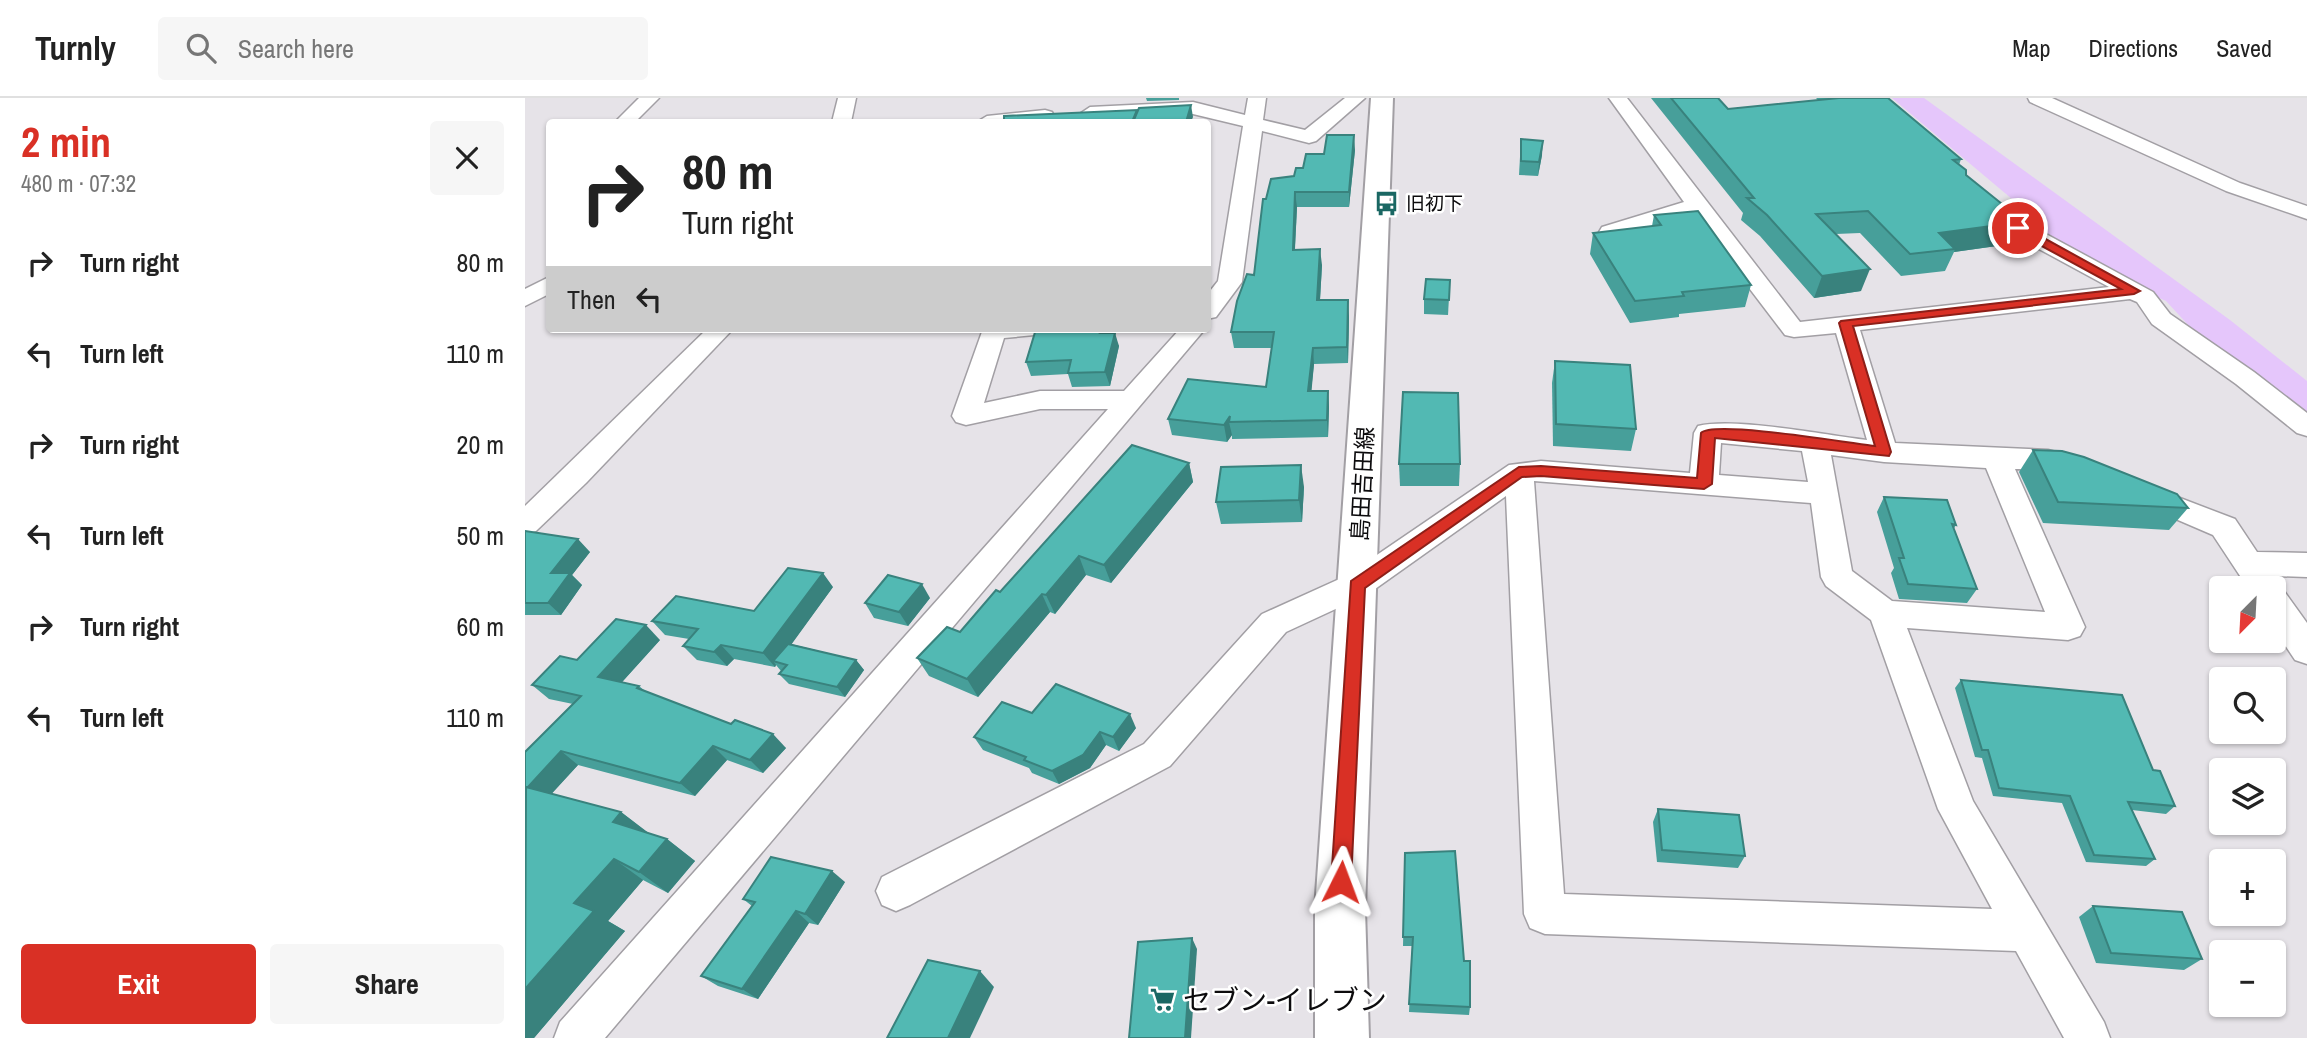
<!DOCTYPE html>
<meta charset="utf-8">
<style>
body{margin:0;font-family:"Archivo Narrow","Noto Sans JP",sans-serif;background:#f6f6f6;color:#222;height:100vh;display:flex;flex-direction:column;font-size:26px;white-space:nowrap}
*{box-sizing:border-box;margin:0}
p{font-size:23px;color:#767676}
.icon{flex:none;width:38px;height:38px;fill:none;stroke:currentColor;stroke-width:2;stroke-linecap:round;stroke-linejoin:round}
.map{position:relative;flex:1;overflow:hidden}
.side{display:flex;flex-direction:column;background:#fff;width:525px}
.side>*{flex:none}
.guide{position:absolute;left:21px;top:21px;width:665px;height:214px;border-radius:7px;box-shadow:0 2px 5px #0004;background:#fff;color:#222;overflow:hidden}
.needle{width:46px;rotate:204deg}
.controls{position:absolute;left:1684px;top:478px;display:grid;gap:14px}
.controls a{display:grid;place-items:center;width:77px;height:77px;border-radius:7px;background:#fff;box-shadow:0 2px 5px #0004;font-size:35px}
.pin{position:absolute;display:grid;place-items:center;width:60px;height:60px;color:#fff;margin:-30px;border:4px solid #fff;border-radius:50%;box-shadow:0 2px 7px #0007}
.me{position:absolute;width:77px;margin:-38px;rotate:3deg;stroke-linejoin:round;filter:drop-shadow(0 0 5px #0008)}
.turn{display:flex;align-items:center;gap:24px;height:147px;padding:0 21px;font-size:32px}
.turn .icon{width:91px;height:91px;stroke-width:2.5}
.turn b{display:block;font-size:49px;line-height:60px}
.then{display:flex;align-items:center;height:66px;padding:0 21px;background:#0003;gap:14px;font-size:26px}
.round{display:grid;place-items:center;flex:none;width:74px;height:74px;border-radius:7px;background:#f6f6f6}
.head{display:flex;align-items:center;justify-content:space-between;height:119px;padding:0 21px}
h1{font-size:42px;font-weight:700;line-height:52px;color:#d93025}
.button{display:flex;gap:14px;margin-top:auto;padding:14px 21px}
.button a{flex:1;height:80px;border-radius:7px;background:#d93025;color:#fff;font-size:28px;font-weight:700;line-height:80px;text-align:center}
.button a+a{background:#f6f6f6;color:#222}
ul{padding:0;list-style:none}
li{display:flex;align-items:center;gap:21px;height:91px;padding:0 21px}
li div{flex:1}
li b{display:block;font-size:26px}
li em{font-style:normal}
header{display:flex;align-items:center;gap:42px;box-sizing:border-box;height:98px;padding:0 35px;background:#fff;border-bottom:2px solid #e0e0e0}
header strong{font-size:33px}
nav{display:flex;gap:38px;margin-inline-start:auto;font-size:24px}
.search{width:490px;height:63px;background:#f6f6f6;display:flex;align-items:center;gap:18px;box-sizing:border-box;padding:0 24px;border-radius:7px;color:#767676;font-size:26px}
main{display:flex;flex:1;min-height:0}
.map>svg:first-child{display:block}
.green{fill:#e5c6fb}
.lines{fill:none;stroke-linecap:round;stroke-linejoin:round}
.street-casing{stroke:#a29fa4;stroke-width:3}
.primary-casing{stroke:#a29fa4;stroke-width:4}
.street{fill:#fff;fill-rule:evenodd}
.primary{fill:#fff;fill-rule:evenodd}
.wall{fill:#479f9a}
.shaded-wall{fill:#39827d}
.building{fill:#52b9b3;stroke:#39827d;stroke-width:2}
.route{fill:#d93025;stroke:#8d1f18;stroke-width:2}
.labels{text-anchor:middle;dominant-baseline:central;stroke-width:5;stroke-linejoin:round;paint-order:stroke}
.far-poi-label{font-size:19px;fill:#0c0b0d;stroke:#fff;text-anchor:start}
.street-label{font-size:23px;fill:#0c0b0d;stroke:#fff}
.near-poi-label{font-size:28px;fill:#0c0b0d;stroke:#fff;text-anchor:start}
</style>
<header>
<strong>Turnly</strong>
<div class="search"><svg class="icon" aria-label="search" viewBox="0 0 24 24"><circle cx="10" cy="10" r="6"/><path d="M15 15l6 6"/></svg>Search here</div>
<nav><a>Map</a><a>Directions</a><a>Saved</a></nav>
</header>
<main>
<section class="side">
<div class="head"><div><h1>2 min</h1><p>480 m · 07:32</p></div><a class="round"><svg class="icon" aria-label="close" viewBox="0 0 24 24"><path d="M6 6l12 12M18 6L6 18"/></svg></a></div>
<ul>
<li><svg class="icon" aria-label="right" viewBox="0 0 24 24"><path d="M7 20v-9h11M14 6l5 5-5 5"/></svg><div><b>Turn right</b></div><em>80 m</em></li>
<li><svg class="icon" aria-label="left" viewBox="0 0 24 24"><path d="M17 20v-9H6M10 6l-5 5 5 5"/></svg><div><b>Turn left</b></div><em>110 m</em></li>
<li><svg class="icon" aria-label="right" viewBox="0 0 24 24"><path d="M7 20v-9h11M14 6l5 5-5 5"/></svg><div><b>Turn right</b></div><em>20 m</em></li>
<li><svg class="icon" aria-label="left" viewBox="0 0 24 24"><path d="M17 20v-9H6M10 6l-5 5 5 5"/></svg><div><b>Turn left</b></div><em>50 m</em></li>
<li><svg class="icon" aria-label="right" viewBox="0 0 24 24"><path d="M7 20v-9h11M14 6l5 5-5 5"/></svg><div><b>Turn right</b></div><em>60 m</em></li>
<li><svg class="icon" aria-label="left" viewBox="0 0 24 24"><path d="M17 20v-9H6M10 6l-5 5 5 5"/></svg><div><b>Turn left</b></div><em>110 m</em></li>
</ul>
<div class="button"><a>Exit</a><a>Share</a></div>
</section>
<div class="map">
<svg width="1782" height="940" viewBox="0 0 1782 940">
<rect width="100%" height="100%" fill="#e6e3e8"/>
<polygon class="green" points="1367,0 1399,0 1705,222 1782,283 1782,323 1666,230 1641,203 1573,172 1486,113 1487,101"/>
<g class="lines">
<defs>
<g id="street">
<polygon points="114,0 134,0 110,24 90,24"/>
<polygon points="313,0 331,0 326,24 307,24"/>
<polygon points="723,0 741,0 738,22 780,32 820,0 840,0 791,43 784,45 737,33 717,184 691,219 682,221 682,197 693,183 718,28 668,16 565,21 556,15 565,9 668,4 720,17"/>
<path d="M1084,0h18l173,224 309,-35 -116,-63 -17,-16 3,-5 8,-1 166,90 17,22 84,58 53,41v23l-10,-3 -61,-49 -84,-60 -15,-22 -7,-3 -270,31 35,113 153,7 31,8 4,7 -4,7c-13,4 -47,-3 -64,-3l70,158 -5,9 -12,4 -161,-12 66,173 131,221 6,16h-46l-48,-87 -471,-17 -15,-6 -6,-14 -18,-418 -138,98 -82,38 -116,134 -260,139 -14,6 -14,-6 -6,-14 6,-14 262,-133 118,-130 84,-38 163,-111 32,-4 149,12 4,-40 4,-7c36,-9 128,9 169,14l-31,-107 -42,4 -9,-2 -93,-122 -74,24h-16l-3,-5 3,-5 82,-25zM1196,345l81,8 6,31 -89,-7zM1306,357l53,7 102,6 59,144 -153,-11 -40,-30zM1009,383l277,22 10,74 5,9 45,34 67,189 54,100 -428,-15z"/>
<polygon points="1503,0 1527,0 1715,85 1782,108 1782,121 1701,93 1505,4"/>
<polygon points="520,12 527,14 529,18 527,22 452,24 462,18"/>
<polygon points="24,179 24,196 0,208 0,191"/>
<polygon points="182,231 208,231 61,385 11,433 0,436 0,408"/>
<polygon points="458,231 523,231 520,236 479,240 459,305 515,293 599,293 655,231 680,231 80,940 29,940 35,924 583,311 515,311 441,327 431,324 427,318"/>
<polygon points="1621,387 1710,421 1732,454 1782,455 1782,479 1749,478 1755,492 1759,493 1782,525 1782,566 1770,562 1748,529 1748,490 1723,490 1688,437 1611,404 1606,397 1611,390"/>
</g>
<polygon id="primary" points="846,0 868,0 840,811 844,940 790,940 790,811"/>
</defs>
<use href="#street" class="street-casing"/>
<use href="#primary" class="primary-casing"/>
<use href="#street" class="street"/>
<use href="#primary" class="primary"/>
</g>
<g class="wall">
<polygon points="621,0 654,0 654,2 622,3"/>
<polygon points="1126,0 1193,0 1203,11 1293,2 1291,0 1363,0 1436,61 1434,67 1493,145 1429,154 1420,173 1376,178 1335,135 1311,136 1336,193 1289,200 1235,138 1216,122 1218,115"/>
<polygon points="996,41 1017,57 1013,78 994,77"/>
<polygon points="830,52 824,109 772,109 770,151 797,167 795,202 824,218 823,265 789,266 786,293 803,293 804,309 803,339 707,341 707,337 702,344 647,337 643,321 741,289 747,250 709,250 706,234 729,177 741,101 778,70 799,56"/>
<polygon points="1129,117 1226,187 1220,209 1154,216 1154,219 1105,225 1065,156 1068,135 1127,128"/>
<polygon points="925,182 923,217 899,216 899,201"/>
<polygon points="586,231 584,235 594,248 585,288 547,289 543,276 506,278 501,264"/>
<polygon points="1030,263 1111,331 1106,353 1028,348 1027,285"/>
<polygon points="1508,352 1663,410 1644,432 1518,425 1494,374"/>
<polygon points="664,365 668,384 586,485 561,477 530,516 525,514 453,599 404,578 392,560 435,534 475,494"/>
<polygon points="874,366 935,366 934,388 875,388"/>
<polygon points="779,389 777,424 696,426 691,404"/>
<polygon points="1359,399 1431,427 1428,432 1452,491 1442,505 1374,501 1366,475 1369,470 1352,414"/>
<polygon points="0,433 65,454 47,477 57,487 36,517 0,517"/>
<polygon points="308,489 266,546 331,562 339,572 320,599 264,586 254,576 256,573 251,567 250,569 209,561 202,568 172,562 158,548 164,541 140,537 127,523 229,513"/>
<polygon points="405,500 383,528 349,520 340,505"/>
<polygon points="135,542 97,584 114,588 120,593 261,650 238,675 202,662 170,698 53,667 26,696 96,714 123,735 142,741 170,763 143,795 118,782 83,823 100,833 9,940 0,654 48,606 24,601 7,587 52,562"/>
<polygon points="1436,582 1628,672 1650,708 1641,716 1607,712 1630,761 1621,768 1561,764 1537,705 1468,698 1457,660 1450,659 1430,590"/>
<polygon points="507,615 611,630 594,653 581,647 565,670 534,686 507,675 504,670 458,652 449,639"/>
<polygon points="1133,711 1220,758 1213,770 1132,764 1128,724"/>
<polygon points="880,755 939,863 945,909 944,917 884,914 887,848 878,848"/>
<polygon points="320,784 293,827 284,825 233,901 193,888 176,878 227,808 218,801"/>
<polygon points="1568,808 1677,861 1659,872 1571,865 1554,819"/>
</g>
<g class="shaded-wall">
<polygon points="666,7 668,19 666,24 661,24"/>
<polygon points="829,37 830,52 824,109 824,94"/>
<polygon points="1018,43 1017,57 1013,78 1014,64"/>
<polygon points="770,94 772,109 769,167 768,152"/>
<polygon points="1504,123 1493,145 1429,154 1430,151 1414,135"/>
<polygon points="795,151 797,167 794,218 792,202"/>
<polygon points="1345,171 1336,193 1289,200 1297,178"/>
<polygon points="823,202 824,218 823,265 822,249"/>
<polygon points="577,231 586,231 579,249 575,235"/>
<polygon points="590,235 594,248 585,288 580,274"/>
<polygon points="788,250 789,266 785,309 783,293"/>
<polygon points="803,293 804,309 803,339 802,322"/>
<polygon points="705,318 704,324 707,337 702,344 699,327"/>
<polygon points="664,365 668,384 586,485 579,467"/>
<polygon points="776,367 779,389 777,424 774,402"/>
<polygon points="53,441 65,454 47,477 57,487 36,517 23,505 26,475"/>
<polygon points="554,458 561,477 530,516 521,497"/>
<polygon points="298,475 308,489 253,565 248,563 251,567 250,569 238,555"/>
<polygon points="397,486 405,500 383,528 374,514"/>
<polygon points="517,496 525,514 453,599 442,581"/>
<polygon points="121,527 135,542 89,593 73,579"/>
<polygon points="196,547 209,561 202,568 189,554"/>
<polygon points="331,562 339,572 320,599 312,589"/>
<polygon points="605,616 611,630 594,653 588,639"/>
<polygon points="575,634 581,647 565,670 534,686 527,673"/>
<polygon points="248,636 261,650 238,675 225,662"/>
<polygon points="188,648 202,662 170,698 155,685"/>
<polygon points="36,653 53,667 10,714 0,692"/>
<polygon points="96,714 125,736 88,724"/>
<polygon points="142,741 170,763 143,795 114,774"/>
<polygon points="89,761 118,782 83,823 100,833 9,940 0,940 0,891 49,805"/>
<polygon points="307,773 320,784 293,827 280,816"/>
<polygon points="271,813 284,825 233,901 217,891"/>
<polygon points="667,840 672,851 666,940 660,940"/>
<polygon points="455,873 469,889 445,940 423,940"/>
</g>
<g class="building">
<polygon points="1146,0 1193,0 1203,11 1314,0 1363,0 1436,61 1428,62 1441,72 1441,77 1477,106 1504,123 1414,135 1430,151 1385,156 1343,113 1291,116 1345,171 1297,178 1242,117 1222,100 1229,100"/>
<polygon points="666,7 661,24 608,24 614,10"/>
<polygon points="612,12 607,24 479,24 479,18"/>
<polygon points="802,37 829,37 824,94 770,94 768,152 795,151 792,202 823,202 822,249 788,250 783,293 803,293 802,322 704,324 705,318 699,327 643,321 663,281 741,289 749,234 706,234 712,203 722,176 729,177 738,101 741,101 746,81 769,78 771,70 778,70 781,56 799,56"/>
<polygon points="996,41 1018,43 1014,64 996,63"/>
<polygon points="1173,113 1226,187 1157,194 1159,198 1110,203 1068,135 1136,127 1129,117"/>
<polygon points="901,181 925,182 924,202 899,201"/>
<polygon points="511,231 577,231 575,235 590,235 580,274 543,275 546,262 501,264"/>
<polygon points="1030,263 1105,267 1111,331 1031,326"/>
<polygon points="878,294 933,295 935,366 874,366"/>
<polygon points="607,347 664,365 579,467 554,458 521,497 517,496 442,581 392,560 422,529 435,534 471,492 475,494"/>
<polygon points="1508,352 1537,353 1559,359 1652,396 1663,410 1533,404"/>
<polygon points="776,367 774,402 691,404 696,369"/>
<polygon points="1359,399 1422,402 1431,427 1427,426 1452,491 1383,486 1374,460 1379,460"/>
<polygon points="0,433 53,441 26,475 45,475 23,505 0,505"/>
<polygon points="263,470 298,475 238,555 196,547 189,554 158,548 173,531 127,523 151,498 229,513"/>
<polygon points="363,477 397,486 374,514 340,505"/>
<polygon points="91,521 121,527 73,579 114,588 112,590 206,626 210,622 248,636 225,662 188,648 155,685 36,653 3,689 0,690 0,654 56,598 7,587 35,558 52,562"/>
<polygon points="263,546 331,562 312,589 254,576 262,567 248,563"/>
<polygon points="1436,582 1597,597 1628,672 1635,673 1650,708 1603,704 1630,761 1569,757 1545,698 1474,690 1463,652 1457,652"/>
<polygon points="531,586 605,616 588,639 575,634 558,657 527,673 499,662 501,659 449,639 477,604 507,615"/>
<polygon points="1,689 96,714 88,724 142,741 114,774 89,761 49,805 69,813 0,891"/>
<polygon points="1133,711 1214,717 1220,758 1137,752"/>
<polygon points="930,753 939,863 945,863 945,909 884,906 888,839 878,839 880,755"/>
<polygon points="246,759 307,773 280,816 271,813 217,891 176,878 230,804 218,801"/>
<polygon points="1568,808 1657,814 1677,861 1586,855"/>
<polygon points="667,840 660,940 604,940 613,844"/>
<polygon points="403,862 455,873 423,940 362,940"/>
</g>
<path class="route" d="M1489,128h8l118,65 -6,3 -281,32 38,126 -2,4 -174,-18 -3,46 -8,5 -163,-13 -19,1 -157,111 -14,294 -3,7 -7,3 -7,-3 -3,-7 20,-301 168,-114 22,-1 156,12 4,-45c12,-13 149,10 174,13l-36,-123 2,-2 280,-32 -107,-58z"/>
<defs>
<symbol id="bus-bare" viewBox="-9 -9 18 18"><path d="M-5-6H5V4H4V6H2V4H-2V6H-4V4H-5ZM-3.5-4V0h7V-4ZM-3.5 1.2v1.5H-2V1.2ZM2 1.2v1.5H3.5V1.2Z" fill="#1a6763" stroke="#fff" stroke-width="2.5" paint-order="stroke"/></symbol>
<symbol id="supermarket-bare" viewBox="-9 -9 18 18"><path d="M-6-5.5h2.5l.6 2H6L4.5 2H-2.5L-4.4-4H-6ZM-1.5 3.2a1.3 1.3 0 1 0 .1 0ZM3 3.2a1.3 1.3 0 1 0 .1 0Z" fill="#1a6763" stroke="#fff" stroke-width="2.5" paint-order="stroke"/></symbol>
</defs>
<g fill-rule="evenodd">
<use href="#bus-bare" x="844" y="88" width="35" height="35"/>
<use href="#supermarket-bare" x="620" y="884" width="35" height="35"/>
</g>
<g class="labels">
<g class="far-poi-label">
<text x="881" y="105">旧初下</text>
</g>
<g class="street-label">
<text transform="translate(837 386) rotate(-87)">島田吉田線</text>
</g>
<g class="near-poi-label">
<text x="658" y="902">セブン-イレブン</text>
</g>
</g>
</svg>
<div class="controls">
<a><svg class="needle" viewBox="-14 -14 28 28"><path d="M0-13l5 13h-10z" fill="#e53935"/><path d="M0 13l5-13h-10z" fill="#767676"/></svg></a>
<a><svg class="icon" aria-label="search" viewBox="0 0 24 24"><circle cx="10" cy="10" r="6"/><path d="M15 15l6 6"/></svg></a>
<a><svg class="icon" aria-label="layers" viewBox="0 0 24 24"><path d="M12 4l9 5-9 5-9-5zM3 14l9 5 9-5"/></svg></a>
<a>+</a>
<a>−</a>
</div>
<div class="pin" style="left:1493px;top:130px;background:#d93025"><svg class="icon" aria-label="arrive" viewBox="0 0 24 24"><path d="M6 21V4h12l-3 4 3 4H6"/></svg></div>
<svg class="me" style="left:816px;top:784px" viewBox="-20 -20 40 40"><path d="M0-17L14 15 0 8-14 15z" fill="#d93025" stroke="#fff" stroke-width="4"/></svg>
<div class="guide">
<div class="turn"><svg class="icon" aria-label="right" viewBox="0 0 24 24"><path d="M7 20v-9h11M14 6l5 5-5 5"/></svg><div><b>80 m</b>Turn right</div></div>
<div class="then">Then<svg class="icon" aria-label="left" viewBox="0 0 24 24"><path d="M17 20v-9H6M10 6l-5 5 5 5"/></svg></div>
</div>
</div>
</main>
